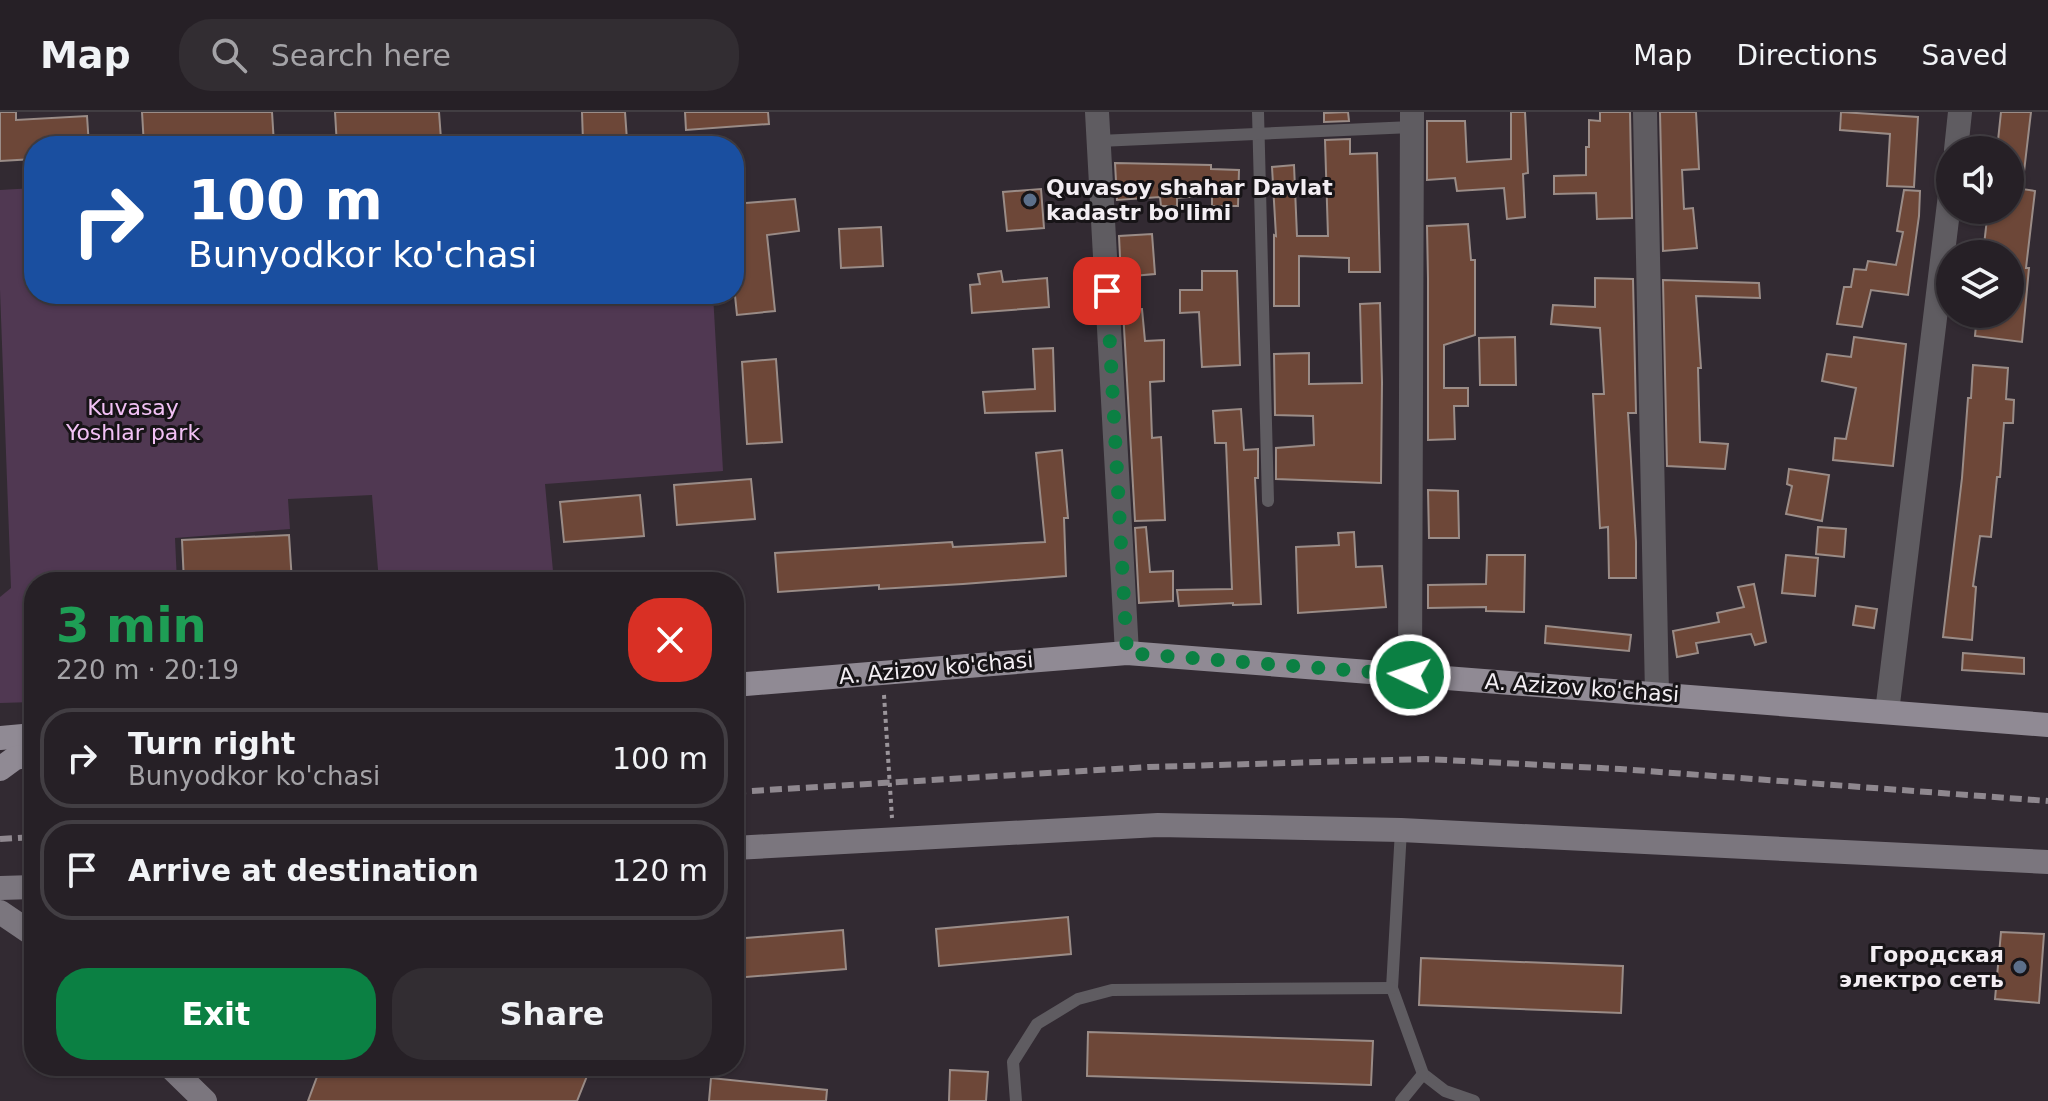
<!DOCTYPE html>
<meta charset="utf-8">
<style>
body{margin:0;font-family:"DejaVu Sans",sans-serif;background:#322d32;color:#f1f3f6;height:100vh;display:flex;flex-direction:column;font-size:30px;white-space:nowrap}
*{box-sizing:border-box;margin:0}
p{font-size:26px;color:#a4a3a7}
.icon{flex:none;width:44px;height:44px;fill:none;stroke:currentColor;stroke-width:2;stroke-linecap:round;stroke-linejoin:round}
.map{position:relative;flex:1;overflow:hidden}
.sheet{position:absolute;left:24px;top:460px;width:720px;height:504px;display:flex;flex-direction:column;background:#262026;border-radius:32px;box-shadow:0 2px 6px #0004,0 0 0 2px #423e43}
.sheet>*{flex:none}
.top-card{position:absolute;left:24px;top:24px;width:720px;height:168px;border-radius:32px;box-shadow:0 2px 6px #0004,0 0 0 2px #423e43;background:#1a4fa0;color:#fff;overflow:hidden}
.buttons{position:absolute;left:1936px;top:24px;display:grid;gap:16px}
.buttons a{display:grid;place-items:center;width:88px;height:88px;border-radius:50%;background:#262026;box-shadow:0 2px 6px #0004,0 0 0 2px #423e43;font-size:40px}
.pin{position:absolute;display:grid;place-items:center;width:68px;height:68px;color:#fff;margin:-34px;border-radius:16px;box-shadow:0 4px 12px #0006}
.me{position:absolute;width:88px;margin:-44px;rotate:274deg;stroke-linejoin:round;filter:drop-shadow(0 0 6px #0008)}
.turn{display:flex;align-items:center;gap:28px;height:168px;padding:0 32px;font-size:36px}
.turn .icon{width:104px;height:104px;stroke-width:2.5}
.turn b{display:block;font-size:56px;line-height:68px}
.round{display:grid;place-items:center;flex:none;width:84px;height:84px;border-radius:32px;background:#322d32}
.head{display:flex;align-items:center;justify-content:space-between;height:136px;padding:0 32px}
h1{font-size:48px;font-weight:700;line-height:60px;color:#1e9e55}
.button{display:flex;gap:16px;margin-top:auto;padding:16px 32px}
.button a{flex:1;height:92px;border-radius:32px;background:#0b8043;color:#fff;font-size:32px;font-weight:700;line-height:92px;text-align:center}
.button a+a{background:#322d32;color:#f1f3f6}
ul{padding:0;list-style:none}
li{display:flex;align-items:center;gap:24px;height:100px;margin:0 16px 12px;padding:0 16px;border:4px solid #423e43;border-radius:32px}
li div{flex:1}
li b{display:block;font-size:30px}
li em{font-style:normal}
header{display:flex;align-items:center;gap:48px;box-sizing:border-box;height:112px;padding:0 40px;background:#262026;border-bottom:2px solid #423e43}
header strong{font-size:38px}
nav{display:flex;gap:44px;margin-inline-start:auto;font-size:28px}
.search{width:560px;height:72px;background:#322d32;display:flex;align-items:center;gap:20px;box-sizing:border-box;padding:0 28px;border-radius:32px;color:#a4a3a7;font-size:30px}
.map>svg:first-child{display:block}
.green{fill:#503852}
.building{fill:#6d4738;stroke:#9a8c87;stroke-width:2}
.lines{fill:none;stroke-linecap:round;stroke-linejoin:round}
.path{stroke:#9b959b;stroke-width:4;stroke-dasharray:4 4;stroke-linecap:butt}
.lane{stroke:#5f5c61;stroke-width:12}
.street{stroke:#5f5c61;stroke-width:24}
.secondary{stroke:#7b767e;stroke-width:24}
.primary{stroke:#908a94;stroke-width:24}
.rail{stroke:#8f888f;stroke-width:6;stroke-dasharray:12 6;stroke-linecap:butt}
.route{stroke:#0b8043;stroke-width:14;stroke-dasharray:0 25.2}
.service-dot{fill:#5c6f8a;stroke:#171417;stroke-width:3}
.labels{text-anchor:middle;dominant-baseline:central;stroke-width:6;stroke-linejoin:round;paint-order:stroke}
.poi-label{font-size:22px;font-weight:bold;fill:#f3eef3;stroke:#171417;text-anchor:start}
.park-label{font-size:22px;fill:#f2c1f5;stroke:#171417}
.street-label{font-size:22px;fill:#f3eef3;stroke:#171417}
</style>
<header>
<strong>Map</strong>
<div class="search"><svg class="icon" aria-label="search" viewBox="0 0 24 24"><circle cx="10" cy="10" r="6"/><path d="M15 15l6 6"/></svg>Search here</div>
<nav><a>Map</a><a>Directions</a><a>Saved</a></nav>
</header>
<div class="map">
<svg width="2048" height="989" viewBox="0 0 2048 989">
<rect width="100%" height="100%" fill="#322a32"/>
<polygon class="green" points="34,76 34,182 713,182 723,359 545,372 554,470 379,470 372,383 288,387 290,417 175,426 177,470 34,470 34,590 0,591 0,485 11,476 0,178 0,78"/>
<g class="building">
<polygon points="0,0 16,0 16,8 87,4 89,34 34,34 34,47 0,49"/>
<polygon points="142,0 272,0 274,32 244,34 144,34"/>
<polygon points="335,0 439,0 441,27 337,34"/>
<polygon points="582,0 625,0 627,28 583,30"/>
<polygon points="685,0 768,0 769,12 686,18"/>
<polygon points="1348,0 1349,9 1324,10 1324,1"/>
<polygon points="1511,0 1525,0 1528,61 1523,62 1525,105 1507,107 1504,76 1457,79 1455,66 1427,68 1427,9 1465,9 1467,50 1511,47"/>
<polygon points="1600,0 1630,0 1632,106 1597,107 1596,81 1554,82 1554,64 1586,63 1586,35 1589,35 1589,8 1600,9"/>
<polygon points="1660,0 1696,0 1699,57 1682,58 1684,97 1693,96 1697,136 1663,139"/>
<polygon points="1841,0 1918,5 1914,75 1887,74 1890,22 1840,18"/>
<polygon points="2001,0 2031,0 2022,77 2035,79 2026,156 2029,156 2022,230 1975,224 1977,202 2010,202 2010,142 1983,142 1988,98 2010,98 2010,38 1997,38"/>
<polygon points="1350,27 1350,42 1377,41 1380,160 1349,160 1349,146 1299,144 1299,194 1274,194 1274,123 1276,124 1272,55 1294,53 1297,124 1328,124 1325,28"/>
<polygon points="1115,51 1211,53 1211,57 1239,58 1238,94 1212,94 1212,83 1177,86 1177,94 1161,94 1160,85 1117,88"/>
<polygon points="1041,77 1044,116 1007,119 1003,80"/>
<polygon points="1904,78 1920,79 1919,104 1908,183 1871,178 1862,215 1837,212 1844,175 1851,175 1854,157 1866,158 1868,149 1896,153 1903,120 1897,119"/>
<polygon points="795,87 799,119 767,123 775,199 737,203 734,174 734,92"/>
<polygon points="1468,112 1471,148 1475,148 1475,223 1444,233 1444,276 1468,276 1468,294 1454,294 1455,327 1428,328 1428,166 1427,114"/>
<polygon points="881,115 883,154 841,156 839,117"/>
<polygon points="1152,122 1155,162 1121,165 1119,124"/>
<polygon points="1001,159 1003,170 1047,166 1049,195 972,201 970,173 980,172 978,162"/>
<polygon points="1202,159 1237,159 1240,253 1202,255 1199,200 1180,201 1180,178 1202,178"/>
<polygon points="1595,166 1633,167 1636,301 1628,301 1636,430 1636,466 1609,466 1608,415 1600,416 1593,282 1604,282 1600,216 1551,212 1553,193 1595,195"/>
<polygon points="1663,168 1759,171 1760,186 1696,184 1701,256 1698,256 1700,330 1728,332 1725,357 1667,354"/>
<polygon points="1380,191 1382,270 1381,371 1276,367 1276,336 1314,333 1313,304 1275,303 1274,242 1309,241 1309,272 1362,271 1360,192"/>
<polygon points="1142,197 1145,229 1164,228 1164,269 1150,270 1152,326 1161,325 1165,408 1135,409 1123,198"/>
<polygon points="1515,225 1516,273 1480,273 1479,226"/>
<polygon points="1854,225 1906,232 1893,354 1833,348 1835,326 1846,327 1856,276 1822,269 1827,242 1851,245"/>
<polygon points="1053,236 1055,299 985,301 983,280 1035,277 1033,237"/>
<polygon points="776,247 782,330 747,332 742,250"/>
<polygon points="1973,253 2008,256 2006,287 2014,288 2013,311 2004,311 2000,365 1997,365 1991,425 1980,424 1973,474 1976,475 1972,528 1943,525 1962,366 1968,286 1971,286"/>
<polygon points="1241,297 1244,338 1258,337 1258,366 1255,366 1261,492 1233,493 1233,491 1179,494 1177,478 1232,477 1226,331 1215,331 1213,299"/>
<polygon points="1062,338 1068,406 1064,406 1066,464 963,472 879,477 879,473 778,480 775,441 952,430 953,435 1045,430 1036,341"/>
<polygon points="1789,357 1829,363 1822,409 1786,402 1792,374 1787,372"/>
<polygon points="751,367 755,407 677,413 674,373"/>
<polygon points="1428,378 1458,379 1459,426 1429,426"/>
<polygon points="640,383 644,424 564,430 560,390"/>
<polygon points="1146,415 1150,460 1173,459 1173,489 1139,491 1135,416"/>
<polygon points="1818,415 1846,417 1844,445 1816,442"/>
<polygon points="1354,420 1356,455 1382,454 1386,495 1298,501 1296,435 1339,433 1338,421"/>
<polygon points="289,423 292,470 184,470 182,428"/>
<polygon points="1487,443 1525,443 1524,500 1486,499 1486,495 1428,496 1428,473 1486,472"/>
<polygon points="1786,443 1818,446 1815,484 1782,481"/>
<polygon points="1754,472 1766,530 1755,533 1751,522 1696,531 1698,541 1677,545 1673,519 1719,510 1717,501 1744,495 1738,475"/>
<polygon points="1856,494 1877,497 1874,516 1853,513"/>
<polygon points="1546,514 1631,523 1629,539 1545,531"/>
<polygon points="1963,541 2024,546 2024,562 1962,558"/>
<polygon points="1068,805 1071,842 939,854 936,817"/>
<polygon points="843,818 846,857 734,866 734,827"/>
<polygon points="2001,820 2044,822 2039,891 1995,887"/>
<polygon points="1421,846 1623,854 1621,901 1419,893"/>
<polygon points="1088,920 1373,929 1371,973 1087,964"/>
<polygon points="321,954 591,954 577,989 308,989"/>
<polygon points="950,958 988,960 986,989 949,989"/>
<polygon points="711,966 827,978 826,989 709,989"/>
</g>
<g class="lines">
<polyline class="path" points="884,583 892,706"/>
<g class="lane">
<polyline points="1258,0 1268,389"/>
<polyline points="1099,29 1412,15"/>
<polyline points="1401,718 1392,876 1423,962 1445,979 1474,989"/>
<polyline points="1016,989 1013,950 1037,912 1078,887 1112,878 1392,876"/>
<polyline points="1401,989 1423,962"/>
</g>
<g class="street">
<polyline points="1097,0 1127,541"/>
<polyline points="1645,0 1657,582"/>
<polyline points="1956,38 1960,0"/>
<polyline points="1410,563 1412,0"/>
<polyline points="1887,600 1950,83"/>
</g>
<g class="secondary">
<polyline points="734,736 1158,713 1401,718 2048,750"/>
<polyline points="0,776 34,775"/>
<polyline points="0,800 34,823"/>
<polyline points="169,954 205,989"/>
</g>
<g class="primary">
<polyline points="734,573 1127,541 2048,613"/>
<polyline points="0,626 34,623"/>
<polyline points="0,657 15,646 34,643"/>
</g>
<g class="rail">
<polyline points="734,680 1148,655 1426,647 1620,657 2048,689"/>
<polyline points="0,727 34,725"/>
</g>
</g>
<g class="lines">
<polyline class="route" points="1107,179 1127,541 1410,563"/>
</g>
<g class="service-dot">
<circle cx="1030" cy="88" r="8"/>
<circle cx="2020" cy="855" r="8"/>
</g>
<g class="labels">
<g class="poi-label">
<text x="1046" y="75">Quvasoy shahar Davlat<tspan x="1046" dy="25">kadastr bo'limi</tspan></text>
<text x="2004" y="842" text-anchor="end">Городская<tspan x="2004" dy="25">электро сеть</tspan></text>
</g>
<g class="park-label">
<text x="133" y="295">Kuvasay<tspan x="133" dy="25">Yoshlar park</tspan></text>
</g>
<g class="street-label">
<text transform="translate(936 556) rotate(-5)">A. Azizov ko'chasi</text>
<text transform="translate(1582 576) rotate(4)">A. Azizov ko'chasi</text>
</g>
</g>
</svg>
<div class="buttons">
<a><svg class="icon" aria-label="sound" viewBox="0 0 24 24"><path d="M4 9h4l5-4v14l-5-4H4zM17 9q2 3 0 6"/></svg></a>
<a><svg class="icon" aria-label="layers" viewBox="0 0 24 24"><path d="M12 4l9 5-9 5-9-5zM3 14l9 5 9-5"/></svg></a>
</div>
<div class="pin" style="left:1107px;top:179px;background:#d93025"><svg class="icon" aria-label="arrive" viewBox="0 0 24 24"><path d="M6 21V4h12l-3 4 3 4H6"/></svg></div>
<svg class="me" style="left:1410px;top:563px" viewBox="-20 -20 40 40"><circle r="17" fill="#0b8043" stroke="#fff" stroke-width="3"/><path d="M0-11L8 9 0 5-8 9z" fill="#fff"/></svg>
<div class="top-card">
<div class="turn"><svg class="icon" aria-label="right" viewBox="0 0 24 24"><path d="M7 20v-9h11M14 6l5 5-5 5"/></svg><div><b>100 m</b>Bunyodkor ko'chasi</div></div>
</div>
<section class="sheet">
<div class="head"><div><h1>3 min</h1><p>220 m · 20:19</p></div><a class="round" style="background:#d93025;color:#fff"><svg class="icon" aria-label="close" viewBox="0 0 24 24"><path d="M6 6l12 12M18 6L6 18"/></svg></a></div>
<ul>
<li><svg class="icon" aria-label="right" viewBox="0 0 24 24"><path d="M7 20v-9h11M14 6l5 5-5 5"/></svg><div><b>Turn right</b><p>Bunyodkor ko'chasi</p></div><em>100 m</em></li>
<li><svg class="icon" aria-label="arrive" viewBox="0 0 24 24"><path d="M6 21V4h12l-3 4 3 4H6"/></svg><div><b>Arrive at destination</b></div><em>120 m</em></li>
</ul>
<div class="button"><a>Exit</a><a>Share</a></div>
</section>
</div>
